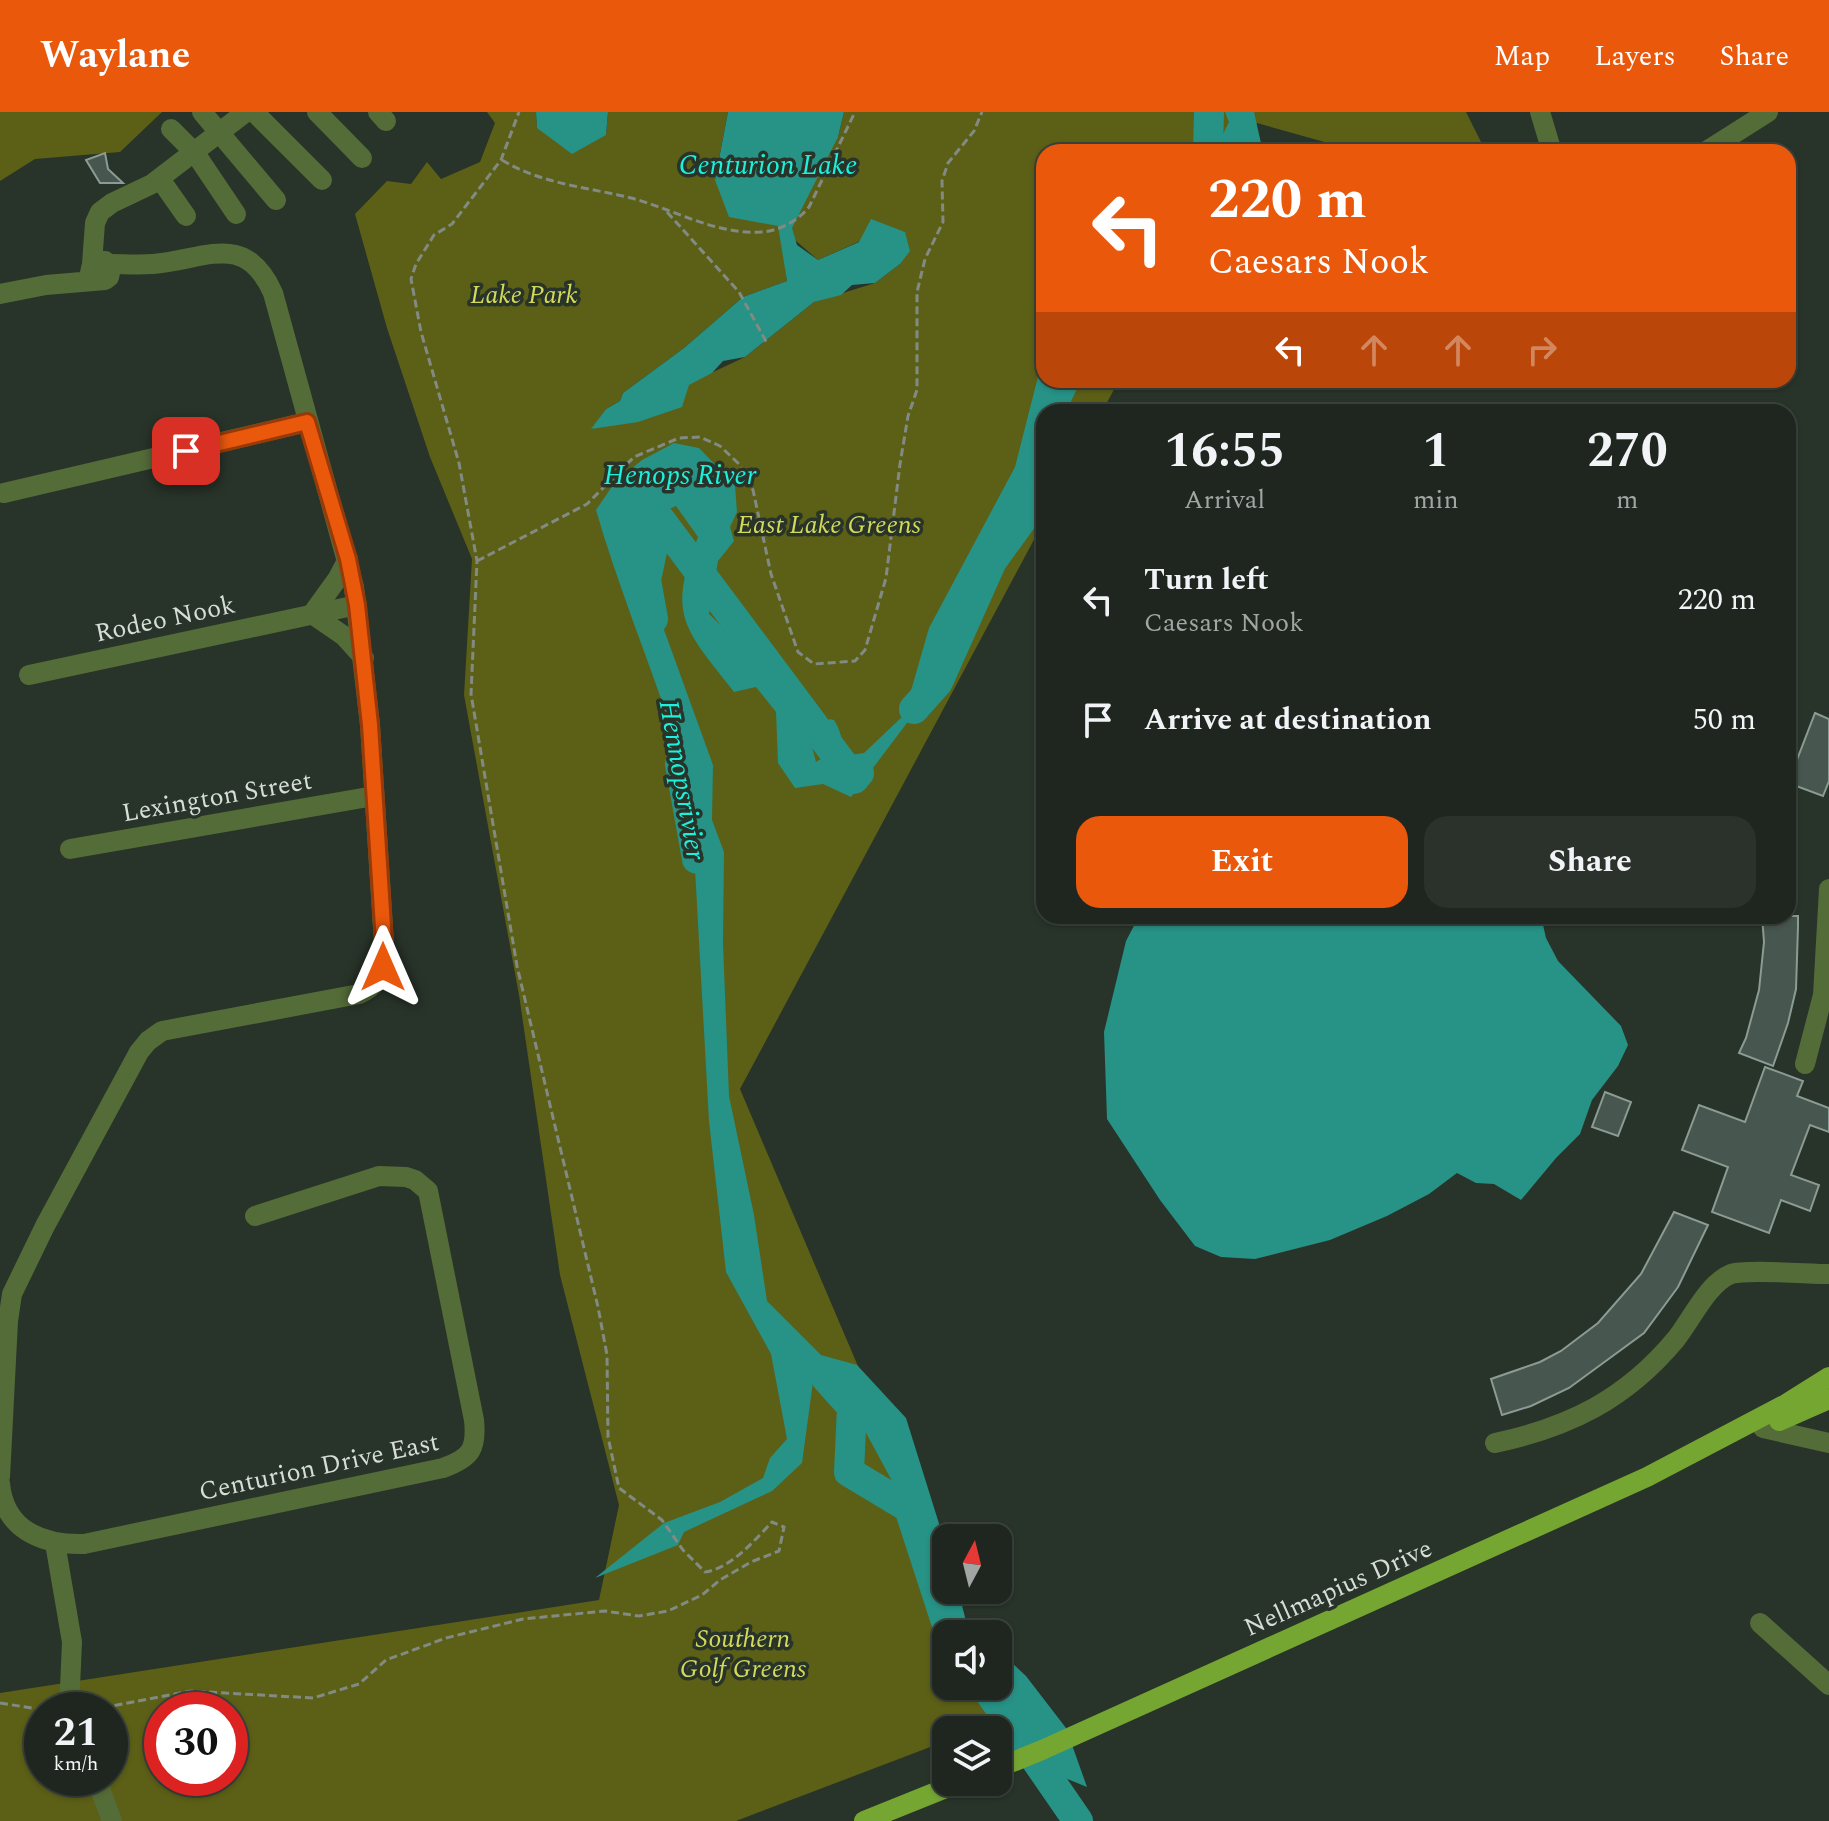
<!DOCTYPE html>
<style>
body{margin:0;font-family:Spectral,serif;background:#2b322c;color:#f1f3f6;height:100vh;display:flex;flex-direction:column;font-size:30px;white-space:nowrap}
*{box-sizing:border-box;margin:0}
p{font-size:26px;color:#a1a5a4}
.icon{flex:none;width:44px;height:44px;fill:none;stroke:currentColor;stroke-width:2;stroke-linecap:round;stroke-linejoin:round}
.map{position:relative;flex:1;overflow:hidden}
.details{position:absolute;left:1036px;top:292px;width:760px;height:520px;display:flex;flex-direction:column;background:#1e261f;border-radius:24px;box-shadow:0 2px 6px #0004,0 0 0 2px #3c433d}
.details>*{flex:none}
.banner{position:absolute;left:1036px;top:32px;width:760px;height:244px;border-radius:24px;box-shadow:0 2px 6px #0004,0 0 0 2px #3c433d;background:#ea580c;color:#fff;overflow:hidden}
.needle{width:52px;rotate:7deg}
.fabs{position:absolute;left:932px;top:1412px;display:grid;gap:16px}
.fabs a{display:grid;place-items:center;width:80px;height:80px;border-radius:16px;background:#1e261f;box-shadow:0 2px 6px #0004,0 0 0 2px #3c433d;font-size:40px}
.speed{position:absolute;left:24px;top:1580px;display:flex;gap:16px;font-size:40px;font-weight:700;text-align:center}
.speed>*{display:grid;place-content:center;width:104px;height:104px;border-radius:50%;background:#1e261f;box-shadow:0 2px 6px #0004,0 0 0 2px #3c433d;line-height:1}
.speed small{font-size:20px;font-weight:400}
.speed .limit{border:12px solid #d22;background:#fff;color:#111}
.pin{position:absolute;display:grid;place-items:center;width:68px;height:68px;color:#fff;margin:-34px;border-radius:16px;box-shadow:0 4px 12px #0006}
.me{position:absolute;width:88px;margin:-44px;rotate:0deg;stroke-linejoin:round;filter:drop-shadow(0 0 6px #0008)}
.turn{display:flex;align-items:center;gap:28px;height:168px;padding:0 40px;font-size:36px}
.turn .icon{width:104px;height:104px;stroke-width:2.5}
.turn b{display:block;font-size:56px;line-height:68px}
.lanes{display:flex;align-items:center;height:76px;padding:0 40px;background:#0003;justify-content:center;gap:40px;direction:ltr}
.lanes .off{opacity:.35}
.eta{display:flex;justify-content:space-evenly;align-items:center;height:136px;text-align:center}
.eta b{font-size:48px;font-weight:700;line-height:56px}
.cta{display:flex;gap:16px;margin-top:auto;padding:16px 40px}
.cta a{flex:1;height:92px;border-radius:24px;background:#ea580c;color:#fff;font-size:32px;font-weight:700;line-height:92px;text-align:center}
.cta a+a{background:#2b322c;color:#f1f3f6}
ul{padding:0;list-style:none}
li{display:flex;align-items:center;gap:24px;height:120px;padding:0 40px}
li div{flex:1}
li b{display:block;font-size:30px}
li em{font-style:normal}
header{display:flex;align-items:center;gap:48px;box-sizing:border-box;height:112px;padding:0 40px;background:#ea580c;color:#fff}
header strong{font-size:38px}
nav{display:flex;gap:44px;margin-inline-start:auto;font-size:28px}
.map>svg:first-child{display:block}
.green{fill:#5c5f16;fill-rule:evenodd}
.water{fill:#279286}
.lines{fill:none;stroke-linecap:round;stroke-linejoin:round}
.river{stroke:#279286;stroke-width:30}
.building{fill:#47564f;stroke:#8b9c94;stroke-width:2}
.path{stroke:#828b83;stroke-width:3;stroke-dasharray:8 4;stroke-linecap:butt}
.minor{stroke:#546c38;stroke-width:20}
.major{stroke:#75a632;stroke-width:20}
.route-casing{stroke:#983908;stroke-width:20}
.route{stroke:#ea580c;stroke-width:14}
.labels{text-anchor:middle;dominant-baseline:central;stroke-width:7;stroke-linejoin:round;paint-order:stroke}
.park-label{font-size:26px;font-style:italic;fill:#d3d959;stroke:#283329}
.street-label{font-size:26px;fill:#d6ddd7;stroke:#283329}
.water-label{font-size:28px;font-style:italic;fill:#1df1dc;stroke:#283329}
</style>
<header>
<strong>Waylane</strong>
<nav><a>Map</a><a>Layers</a><a>Share</a></nav>
</header>
<div class="map">
<svg width="1829" height="1709" viewBox="0 0 1829 1709">
<rect width="100%" height="100%" fill="#283329"/>
<g class="green">
<polygon points="0,0 162,0 120,40 35,47 0,69"/>
<path d="M487,0h49l1,16 69,7 2,-23h120l-13,67 123,-42 6,-25h622l20,40h-126l-103,-29 -16,29h-197v228h75l-17,32h-58v109l-304,568 206,484v113h52l16,34 -34,10h-34v11l-210,80h-736v-128l599,-93 20,-95 -59,-230 -41,-280 -55,-300 8,-136 -42,-102 -43,-129 -32,-114 32,-33 24,3 16,-22 14,17 39,-17 15,-39zM780,115l38,33 71,-32 16,4 -5,32 -25,19 -61,19 -69,55 -153,72 14,-20 14,-8 3,-8 61,-45 59,-51 44,-16zM42,1598h68v68h-68zM162,1598h68v68h-68z"/>
</g>
<g class="water">
<polygon points="536,0 608,0 606,23 572,42 537,16"/>
<polygon points="728,0 844,0 838,25 792,116 797,133 818,148 859,130 871,107 905,120 910,139 900,152 875,171 852,173 841,183 814,190 745,245 723,249 712,261 689,273 682,295 638,310 591,317 606,297 620,289 623,281 684,236 743,185 787,169 778,114 729,105 715,68"/>
<polygon points="1225,0 1254,0 1263,40 1214,40 1229,10"/>
<path d="M1044,241v27h37l-15,32h-22v62l-13,20 -63,119 -30,69 -87,115 -28,-13 -28,4 -17,-25 -2,-51 -20,-25 -22,5c-49,-63 -68,-76 -36,-155l-22,-31 -19,8 -11,66 67,185 -1,55 12,32 -1,91 6,153 25,119 13,86 54,54 36,10 49,53 40,128v44h12l8,31 15,13h-35v10l-11,-13 -7,-60 -17,-55 -59,-109 -39,-25 -11,81 -30,28 -88,41 -6,13 -83,33 69,-55 56,-21 43,-24 7,-20 17,-19 -16,-85 -45,-82 -17,-151 -16,-288c-7,-35 -11,-74 -23,-108 -24,-72 -53,-142 -74,-215l19,-28 27,-22 32,-17 25,5 36,37 2,27 -7,15 4,14 -16,20 -9,53 23,22 43,27 18,28 19,13 -14,10 8,10 10,38 18,-11 3,-12 -10,-9 2,-11 5,1c8,12 7,23 16,35l14,-2 40,-38 25,-87 86,-161z"/>
<polygon points="1139,804 1541,804 1546,826 1558,849 1621,914 1628,933 1618,954 1592,988 1580,1022 1556,1046 1521,1088 1494,1072 1476,1071 1457,1061 1429,1082 1387,1104 1330,1128 1255,1147 1221,1145 1195,1134 1160,1088 1107,1007 1104,920 1126,829"/>
<polygon points="998,1538 1026,1564 1066,1616 1087,1675 1033,1653 997,1591 982,1574 998,1574"/>
</g>
<g class="lines">
<g class="river">
<polyline points="1208,40 1209,0"/>
<polyline points="653,507 646,468 659,406 854,667 859,661"/>
<polyline points="914,597 938,570 992,449 1044,377"/>
<polyline points="680,652 697,747"/>
<polyline points="826,1266 852,1295 849,1360 909,1396 950,1522"/>
<polyline points="985,1574 1078,1709"/>
</g>
</g>
<g class="building">
<polygon points="105,41 108,57 123,71 100,71 86,48"/>
<polygon points="1815,601 1829,607 1829,669 1823,684 1788,671"/>
<polygon points="1762,804 1798,804 1798,814 1796,877 1788,911 1773,954 1739,941 1746,926 1759,878 1764,830"/>
<polygon points="1765,955 1803,969 1797,984 1829,996 1829,1020 1810,1013 1791,1063 1819,1073 1810,1099 1781,1088 1769,1121 1712,1100 1728,1055 1682,1038 1699,993 1745,1010"/>
<polygon points="1605,980 1631,990 1618,1024 1592,1015"/>
<polygon points="1674,1100 1708,1113 1678,1175 1644,1221 1569,1276 1531,1294 1502,1303 1491,1267 1540,1250 1561,1239 1598,1211 1641,1162"/>
</g>
<g class="lines">
<g class="path">
<path d="M502,48c39,24 85,27 129,38 42,11 85,37 130,34 18,-1 37,-11 48,-25l46,-95"/>
<polyline points="667,100 739,180 768,233"/>
<polyline points="477,449 587,392 634,345 679,326 700,325 720,334 739,352 753,378 771,462 798,540 814,552 855,549 865,538 886,466 900,352 908,304 917,278 917,180 925,147 943,110 942,69 948,51 974,19 982,0"/>
<polyline points="0,1591 44,1598"/>
<path d="M91,1598l99,-19 123,7 46,-14 27,-24 60,-22 77,-19 82,-8 34,5 29,-5 34,-16 18,-15 31,-18 28,-11 5,-24 -12,-5c-17,18 -42,47 -67,50l-22,-22 -21,-30 -43,-32 -11,-51 -1,-82 -9,-48 -81,-341 -46,-272 6,-133 -18,-98 -38,-131 -10,-53 5,-15 18,-29 18,-11 49,-64 18,-48"/>
</g>
<g class="minor">
<polyline points="202,0 276,88"/>
<polyline points="254,0 322,68"/>
<polyline points="317,0 362,46"/>
<polyline points="378,0 386,9"/>
<polyline points="1540,0 1552,40"/>
<polyline points="171,17 195,41 236,102"/>
<polyline points="1705,40 1768,0"/>
<polyline points="160,67 186,104"/>
<polyline points="92,152 95,111 100,100 112,91 152,72 246,0"/>
<polyline points="0,182 46,173 105,168 109,165 111,156 105,149 96,149 91,156 90,161 96,168"/>
<polyline points="4,381 307,310"/>
<polyline points="348,447 338,466 312,502 344,524 364,546"/>
<polyline points="29,563 357,493"/>
<polyline points="70,737 374,684"/>
<polyline points="1805,952 1823,883 1829,777"/>
<polyline points="1763,1316 1829,1331"/>
<path d="M1495,1331c75,-16 131,-44 181,-104 16,-20 31,-55 55,-65 15,-5 78,0 98,0"/>
<path d="M0,1365l8,-156 4,-27 33,-68 94,-174 9,-11 14,-10 197,-37c16,-7 22,-17 26,-35l-15,-234 -16,-138 -81,-294c-28,-63 -69,-33 -120,-29 -15,1 -30,0 -44,0"/>
<path d="M0,1371c4,47 42,62 84,61l359,-76c28,-10 34,-19 31,-48l-46,-229 -13,-11 -9,-3 -27,-1 -124,40"/>
<polyline points="55,1431 72,1530 69,1598"/>
<polyline points="1760,1511 1829,1573"/>
<polyline points="96,1666 112,1709"/>
</g>
<g class="major">
<polyline points="1779,1309 1829,1287"/>
<polyline points="998,1656 1042,1638 1647,1365 1786,1292 1829,1265"/>
<polyline points="864,1709 961,1670"/>
</g>
</g>
<g class="lines">
<defs>
<polyline id="route" points="186,339 307,310 348,447 357,493 370,613 384,830 383,855"/>
</defs>
<use href="#route" class="route-casing"/>
<use href="#route" class="route"/>
</g>
<g class="labels">
<g class="park-label">
<text x="524" y="183">Lake Park</text>
<text x="829" y="413">East Lake Greens</text>
<text x="743" y="1527">Southern<tspan x="743" dy="30">Golf Greens</tspan></text>
</g>
<g class="street-label">
<text transform="translate(165 507) rotate(-12)">Rodeo Nook</text>
<text transform="translate(217 685) rotate(-10)">Lexington Street</text>
<text transform="translate(319 1355) rotate(-12)">Centurion Drive East</text>
<text transform="translate(1338 1476) rotate(-24)">Nellmapius Drive</text>
</g>
<g class="water-label">
<text x="768" y="53">Centurion Lake</text>
<text x="680" y="363">Henops River</text>
<text transform="translate(682 668) rotate(80)">Hennopsrivier</text>
</g>
</g>
</svg>
<div class="fabs">
<a><svg class="needle" viewBox="-14 -14 28 28"><path d="M0-13l5 13h-10z" fill="#e53935"/><path d="M0 13l5-13h-10z" fill="#a1a5a4"/></svg></a>
<a><svg class="icon" aria-label="sound" viewBox="0 0 24 24"><path d="M4 9h4l5-4v14l-5-4H4zM17 9q2 3 0 6"/></svg></a>
<a><svg class="icon" aria-label="layers" viewBox="0 0 24 24"><path d="M12 4l9 5-9 5-9-5zM3 14l9 5 9-5"/></svg></a>
</div>
<div class="speed"><div>21<small>km/h</small></div><div class="limit">30</div></div>
<div class="pin" style="left:186px;top:339px;background:#d93025"><svg class="icon" aria-label="arrive" viewBox="0 0 24 24"><path d="M6 21V4h12l-3 4 3 4H6"/></svg></div>
<svg class="me" style="left:383px;top:855px" viewBox="-20 -20 40 40"><path d="M0-17L14 15 0 8-14 15z" fill="#ea580c" stroke="#fff" stroke-width="4"/></svg>
<div class="banner">
<div class="turn"><svg class="icon" aria-label="left" viewBox="0 0 24 24"><path d="M17 20v-9H6M10 6l-5 5 5 5"/></svg><div><b>220 m</b>Caesars Nook</div></div>
<div class="lanes"><svg class="icon" aria-label="left" viewBox="0 0 24 24"><path d="M17 20v-9H6M10 6l-5 5 5 5"/></svg><svg class="icon off" aria-label="ahead" viewBox="0 0 24 24"><path d="M12 20V5M6 11l6-6 6 6"/></svg><svg class="icon off" aria-label="ahead" viewBox="0 0 24 24"><path d="M12 20V5M6 11l6-6 6 6"/></svg><svg class="icon off" aria-label="right" viewBox="0 0 24 24"><path d="M7 20v-9h11M14 6l5 5-5 5"/></svg></div>
</div>
<section class="details">
<div class="eta">
<div><b>16:55</b><p>Arrival</p></div>
<div><b>1</b><p>min</p></div>
<div><b>270</b><p>m</p></div>
</div>
<ul>
<li><svg class="icon" aria-label="left" viewBox="0 0 24 24"><path d="M17 20v-9H6M10 6l-5 5 5 5"/></svg><div><b>Turn left</b><p>Caesars Nook</p></div><em>220 m</em></li>
<li><svg class="icon" aria-label="arrive" viewBox="0 0 24 24"><path d="M6 21V4h12l-3 4 3 4H6"/></svg><div><b>Arrive at destination</b></div><em>50 m</em></li>
</ul>
<div class="cta"><a>Exit</a><a>Share</a></div>
</section>
</div>
